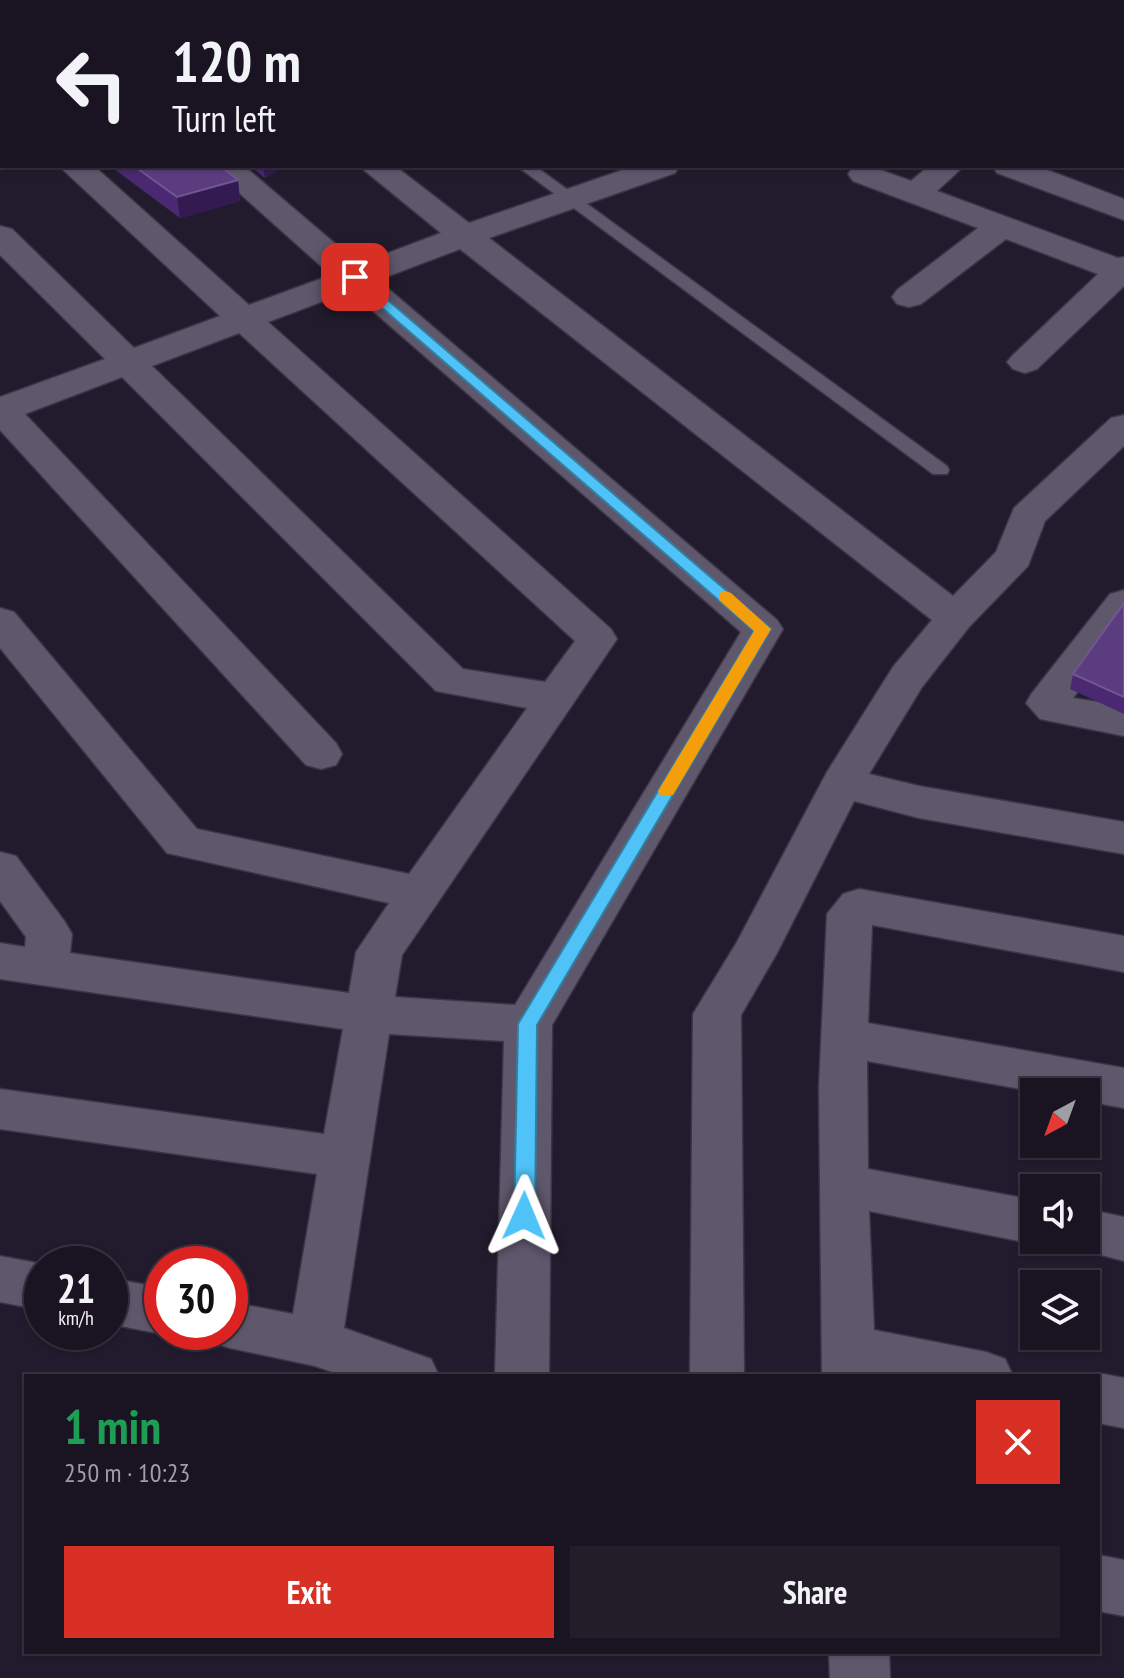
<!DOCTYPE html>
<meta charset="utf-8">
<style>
body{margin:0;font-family:"PT Sans Narrow",sans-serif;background:#231d2a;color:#f1f3f6;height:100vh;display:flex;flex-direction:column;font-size:30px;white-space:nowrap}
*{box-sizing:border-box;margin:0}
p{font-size:26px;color:#9f9ea5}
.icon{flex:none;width:44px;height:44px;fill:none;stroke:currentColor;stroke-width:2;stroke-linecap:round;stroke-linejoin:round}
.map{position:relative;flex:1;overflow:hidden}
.panel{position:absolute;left:24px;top:1374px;width:1076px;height:280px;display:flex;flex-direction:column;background:#1a1422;border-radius:0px;box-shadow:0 2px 6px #0004,0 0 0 2px #383340}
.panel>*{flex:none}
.top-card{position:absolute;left:0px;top:0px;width:1124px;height:168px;box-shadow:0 2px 6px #0004,0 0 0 2px #383340;background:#1a1422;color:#f1f3f6;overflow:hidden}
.needle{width:52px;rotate:221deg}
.controls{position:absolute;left:1020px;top:1078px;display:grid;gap:16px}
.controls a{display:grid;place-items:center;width:80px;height:80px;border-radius:0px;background:#1a1422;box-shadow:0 2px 6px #0004,0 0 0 2px #383340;font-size:40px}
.speed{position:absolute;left:24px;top:1246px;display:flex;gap:16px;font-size:40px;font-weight:700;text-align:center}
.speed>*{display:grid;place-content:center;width:104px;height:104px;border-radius:50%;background:#1a1422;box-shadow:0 2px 6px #0004,0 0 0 2px #383340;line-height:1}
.speed small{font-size:20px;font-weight:400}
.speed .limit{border:12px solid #d22;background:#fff;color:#111}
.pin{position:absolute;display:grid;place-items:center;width:68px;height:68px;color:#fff;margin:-34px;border-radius:16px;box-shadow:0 4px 12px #0006}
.me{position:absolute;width:88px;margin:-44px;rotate:1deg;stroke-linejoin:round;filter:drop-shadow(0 0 6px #0008)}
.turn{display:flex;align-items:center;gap:28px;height:168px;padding:0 40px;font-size:36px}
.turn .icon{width:104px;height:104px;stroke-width:2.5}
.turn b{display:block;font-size:56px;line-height:68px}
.round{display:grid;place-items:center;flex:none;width:84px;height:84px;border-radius:0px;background:#231d2a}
.headline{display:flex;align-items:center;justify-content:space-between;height:136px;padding:0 40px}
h1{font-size:48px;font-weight:600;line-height:60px;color:#1e9e55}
.button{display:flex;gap:16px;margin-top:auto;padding:16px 40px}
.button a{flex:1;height:92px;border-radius:0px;background:#d93025;color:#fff;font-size:32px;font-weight:600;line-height:92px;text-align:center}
.button a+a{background:#231d2a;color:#f1f3f6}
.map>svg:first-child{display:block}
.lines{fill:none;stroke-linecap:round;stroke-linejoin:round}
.lane-casing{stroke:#3b3645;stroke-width:3}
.street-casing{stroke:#3b3645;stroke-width:3}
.lane{fill:#5f586d;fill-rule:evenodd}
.street{fill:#5f586d;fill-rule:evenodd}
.wall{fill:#4b2972}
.shaded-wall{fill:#331b51}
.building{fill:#5b3d7f;stroke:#715691;stroke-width:2}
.route{fill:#4fc3f7;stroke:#337fa1;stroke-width:2}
.slow{fill:#f59e0b}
</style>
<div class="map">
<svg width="1124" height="1678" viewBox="0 0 1124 1678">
<rect width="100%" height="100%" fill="#221b2d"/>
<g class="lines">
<defs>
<polygon id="lane" points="517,166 535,166 947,466 949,470 947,474 933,474"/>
<g id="street">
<polygon points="13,0 43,0 44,2 14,2"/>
<polygon points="148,0 178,0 179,2 149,2"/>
<polygon points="848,0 880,0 881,2 848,2"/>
<polygon points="1124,9 1124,28 1122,29 1122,10"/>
<rect x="0" y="88" width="2" height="20"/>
<path d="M59,166h35l155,139 82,-30 -122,-109h35l115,98 82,-31 -82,-67h36l74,57 165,-57h46l-5,7 -186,65 464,358 43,-44 18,-44 97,-90 13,-3v31l-79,75 -17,45 -59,61 -47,60 -53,87 50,12 205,36v32l-205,-36 -65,-17 -77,152 -36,62 3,361h-54l3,-362 44,-72 90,-170 66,-105 39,-47 -472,-371 -82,31 399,340 6,9 -231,396 -3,351h-54l9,-335 -115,-7 -45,294 87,31 8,17h-95l-29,-10 -85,-18 -19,-6 -4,-10h23v-30l63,12 24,-140 -317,-45v-40l324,45 19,-105 -343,-50v-36l25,4 1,-10 -26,-36v-49l16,4 49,66 7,12 -2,19 279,40 7,-41 33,-49 -222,-50 -167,-205v-40l14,4 183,217 212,45 118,-166 -91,-17 -314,-314 -97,37 311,329 6,11 -6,11 -15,4 -15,-4 -306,-335v-33l105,-38 -105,-104v-29l12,3 122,119 86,-32zM350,291l391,341 -226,373 -120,-8 7,-42 215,-316 -6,-10 -343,-307zM239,333l336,308 -30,41 -82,-13 -311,-303z"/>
<polygon points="870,166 911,181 929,166 964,166 937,191 1118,258 1124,257 1124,286 1037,369 1025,373 1013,369 1007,362 1013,355 1098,274 1006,239 921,304 909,307 897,304 892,297 897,290 978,228 853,181 848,174 853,167"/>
<polygon points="992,166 1037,166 1124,199 1124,220 997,173"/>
<polygon points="1124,590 1124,631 1073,698 1124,706 1124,736 1040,719 1026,703 1032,693 1110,594"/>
<polygon points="859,889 1124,936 1124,972 872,925 868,1023 1124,1068 1124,1108 1086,1101 1086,1092 1037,1092 867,1061 868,1169 1034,1200 1034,1240 1044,1240 1034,1244 869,1211 874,1330 986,1352 1005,1359 1013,1376 822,1376 819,1087 827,914 843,894"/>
<polygon points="1086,1209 1124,1217 1124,1261 1068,1246 1065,1240 1086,1240"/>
<polygon points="0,1256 42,1264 42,1310 0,1302"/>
<polygon points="110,1278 162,1288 162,1332 168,1332 162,1334 110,1324"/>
<polygon points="1098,1373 1124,1378 1124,1428 1098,1423 1098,1376 1091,1376"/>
<polygon points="1098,1555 1124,1560 1124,1616 1098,1611"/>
<polygon points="829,1652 889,1652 890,1678 830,1678"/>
</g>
</defs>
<use href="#lane" class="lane-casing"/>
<use href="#street" class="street-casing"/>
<use href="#lane" class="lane"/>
<use href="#street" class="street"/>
</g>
<g class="wall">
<polygon points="0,0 2,2 2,74 0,72"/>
<polygon points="46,0 152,0 154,2 48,2"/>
<polygon points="449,0 589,0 589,2 453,2"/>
<polygon points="110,166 220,166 238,180 240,201 180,218"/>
<polygon points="250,166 284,166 265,178"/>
<polygon points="1124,603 1124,714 1070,689 1073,674"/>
</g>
<g class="shaded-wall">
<polygon points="550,0 589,0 589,2 544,2"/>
<polygon points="263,166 284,166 265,178"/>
<polygon points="238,180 240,201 180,218 177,197"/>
</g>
<g class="building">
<polygon points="0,0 24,0 26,2 2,2 2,58 0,56"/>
<polygon points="67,0 152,0 154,2 69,2"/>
<polygon points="345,0 437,0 439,2 347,2"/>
<polygon points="482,0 550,0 544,2 485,2"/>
<polygon points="134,166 220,166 238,180 177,197"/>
<polygon points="1124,603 1124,697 1073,674"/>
</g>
<polygon class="route" points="355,272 771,629 537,1025 535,1216 532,1223 524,1225 517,1223 514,1216 518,1024 754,631 350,280 350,274"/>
<polygon class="slow" points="725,591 731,593 771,629 673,795 660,795 658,791 754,631 719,600 719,593"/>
</svg>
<div class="controls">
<a><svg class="needle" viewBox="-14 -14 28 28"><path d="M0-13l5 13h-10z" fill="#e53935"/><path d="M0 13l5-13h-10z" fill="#9f9ea5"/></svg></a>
<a><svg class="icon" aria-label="sound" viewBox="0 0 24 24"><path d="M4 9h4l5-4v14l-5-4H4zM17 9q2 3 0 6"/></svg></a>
<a><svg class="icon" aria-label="layers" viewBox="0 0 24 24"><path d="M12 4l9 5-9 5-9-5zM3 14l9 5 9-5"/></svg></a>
</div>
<div class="speed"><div>21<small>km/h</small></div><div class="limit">30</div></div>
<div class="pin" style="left:355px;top:277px;background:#d93025"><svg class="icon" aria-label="arrive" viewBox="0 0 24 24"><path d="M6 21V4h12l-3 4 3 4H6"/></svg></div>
<svg class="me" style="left:524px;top:1216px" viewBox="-20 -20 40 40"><path d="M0-17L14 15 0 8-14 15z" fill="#4fc3f7" stroke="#fff" stroke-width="4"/></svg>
<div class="top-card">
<div class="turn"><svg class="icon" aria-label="left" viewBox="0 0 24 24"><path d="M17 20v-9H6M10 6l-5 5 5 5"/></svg><div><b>120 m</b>Turn left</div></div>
</div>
<section class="panel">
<div class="headline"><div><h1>1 min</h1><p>250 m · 10:23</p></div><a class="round" style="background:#d93025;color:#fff"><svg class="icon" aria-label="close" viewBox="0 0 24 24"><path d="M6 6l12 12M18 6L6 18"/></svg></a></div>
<div class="button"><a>Exit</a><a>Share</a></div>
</section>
</div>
